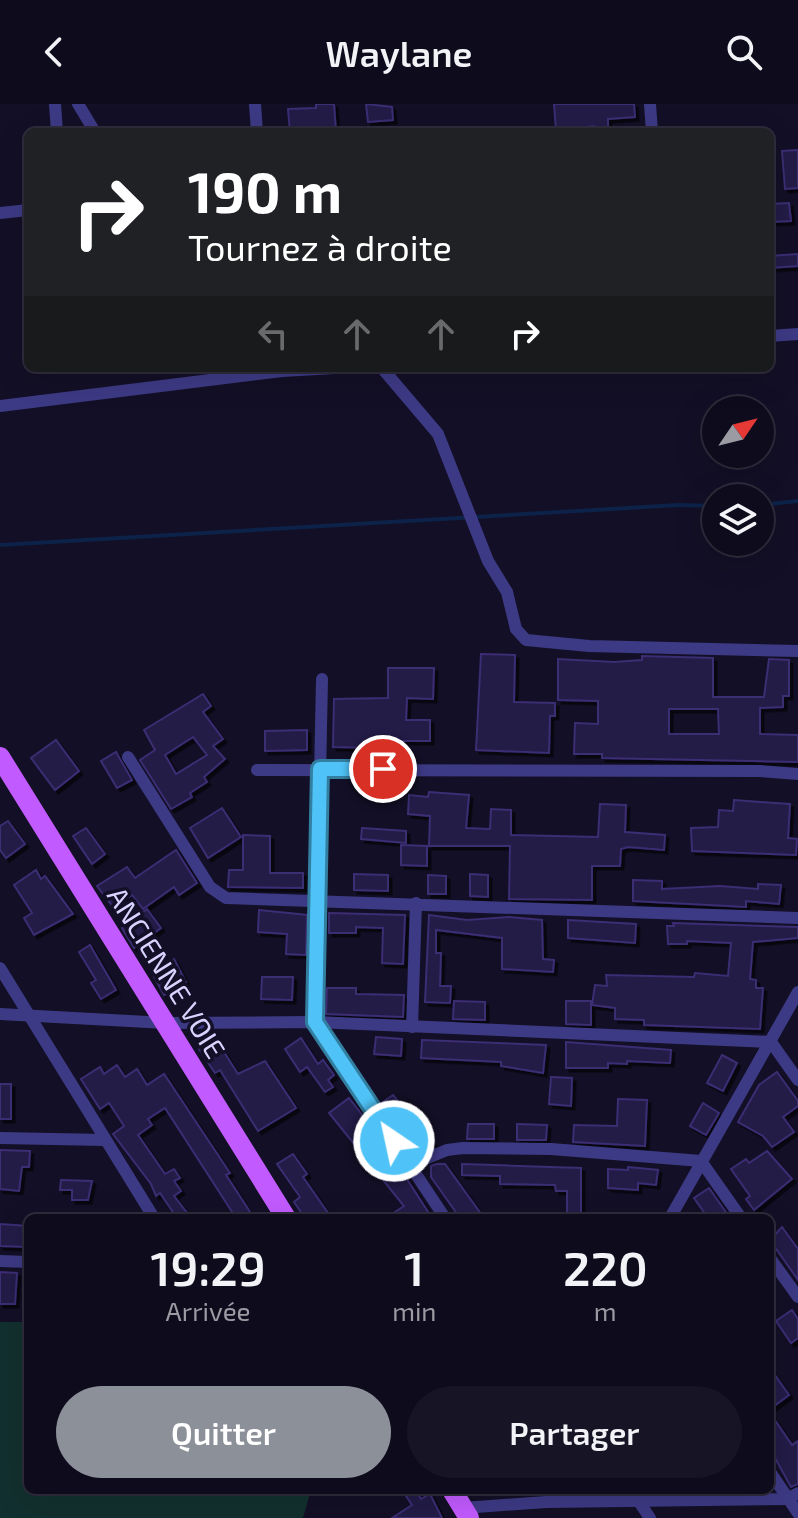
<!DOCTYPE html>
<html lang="fr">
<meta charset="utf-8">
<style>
body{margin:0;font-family:"Exo 2",sans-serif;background:#171425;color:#f1f3f6;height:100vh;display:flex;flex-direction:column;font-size:30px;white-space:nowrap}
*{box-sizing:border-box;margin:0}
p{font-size:26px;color:#9b9ba3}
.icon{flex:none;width:44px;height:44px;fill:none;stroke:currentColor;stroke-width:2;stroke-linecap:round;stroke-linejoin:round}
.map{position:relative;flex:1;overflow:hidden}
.panel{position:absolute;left:24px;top:1110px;width:750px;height:280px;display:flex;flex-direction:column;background:#0e0b1c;border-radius:12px;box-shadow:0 8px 32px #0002,0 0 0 2px #2e2b3b}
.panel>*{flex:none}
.guide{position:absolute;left:24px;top:24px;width:750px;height:244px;border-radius:12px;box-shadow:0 8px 32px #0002,0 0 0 2px #2e2b3b;background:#202124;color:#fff;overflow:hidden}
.needle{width:52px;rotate:55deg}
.fabs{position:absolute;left:702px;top:292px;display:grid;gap:16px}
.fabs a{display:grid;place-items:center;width:72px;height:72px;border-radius:50%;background:#0e0b1c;box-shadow:0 8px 32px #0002,0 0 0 2px #2e2b3b;font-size:40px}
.pin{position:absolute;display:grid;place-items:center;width:68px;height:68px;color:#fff;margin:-34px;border:4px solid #fff;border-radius:50%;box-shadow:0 2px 8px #0007}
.me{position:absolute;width:88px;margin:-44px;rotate:326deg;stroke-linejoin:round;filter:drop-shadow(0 0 6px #0008)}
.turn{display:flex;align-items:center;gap:28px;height:168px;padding:0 32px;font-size:36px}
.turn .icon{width:104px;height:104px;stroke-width:2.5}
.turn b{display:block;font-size:56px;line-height:68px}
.lanes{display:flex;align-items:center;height:76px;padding:0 32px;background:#0003;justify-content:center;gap:40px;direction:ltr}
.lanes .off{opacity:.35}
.eta{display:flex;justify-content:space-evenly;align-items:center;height:136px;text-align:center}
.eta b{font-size:48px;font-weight:600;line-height:56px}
.action{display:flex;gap:16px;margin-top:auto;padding:16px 32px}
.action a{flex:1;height:92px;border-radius:48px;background:#8c9099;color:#fff;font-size:32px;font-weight:600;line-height:92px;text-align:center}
.action a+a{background:#171425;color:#f1f3f6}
header{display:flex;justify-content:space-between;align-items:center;height:104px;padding:0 32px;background:#0e0b1c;font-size:36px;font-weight:600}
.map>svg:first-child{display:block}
.green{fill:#12302f}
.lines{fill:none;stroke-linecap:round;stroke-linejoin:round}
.stream{stroke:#0c2248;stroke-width:4}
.building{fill:#241b47;stroke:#3b2d73;stroke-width:2;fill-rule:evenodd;filter:url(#shadow)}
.street{stroke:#3d3a85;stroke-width:12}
.primary{stroke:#c25bff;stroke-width:20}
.route-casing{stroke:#337fa1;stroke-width:20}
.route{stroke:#4fc3f7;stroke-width:14}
.labels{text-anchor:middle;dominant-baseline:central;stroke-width:7;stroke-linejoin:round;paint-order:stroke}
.street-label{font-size:28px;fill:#d9d4ff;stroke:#130f26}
</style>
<header><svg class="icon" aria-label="back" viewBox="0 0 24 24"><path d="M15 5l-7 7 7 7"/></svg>Waylane<svg class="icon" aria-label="search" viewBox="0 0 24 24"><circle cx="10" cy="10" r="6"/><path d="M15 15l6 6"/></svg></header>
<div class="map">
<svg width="798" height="1414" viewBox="0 0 798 1414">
<defs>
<filter id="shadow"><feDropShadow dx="3.5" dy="3.5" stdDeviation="0" flood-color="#0009"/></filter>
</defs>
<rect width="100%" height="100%" fill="#130f26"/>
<polygon class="green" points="0,1218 23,1218 28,1223 28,1386 311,1386 303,1414 0,1414"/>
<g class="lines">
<g class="stream">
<polyline points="760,401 798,397"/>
<polyline points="0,441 679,401 716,402"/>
</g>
</g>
<g class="building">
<polygon points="316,0 334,0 336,28 290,28 288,5 316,4"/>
<polygon points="366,0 392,3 393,16 368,18"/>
<polygon points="554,0 634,0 635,13 608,15 608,25 594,26 594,22 556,26"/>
<polygon points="798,46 798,84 785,85 782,47"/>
<polygon points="789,99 791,117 770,118 770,100"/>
<polygon points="798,150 798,162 770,164 770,152"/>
<polygon points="481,550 515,551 514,598 555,599 555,612 550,612 549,649 476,646"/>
<path d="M642,552l71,2v39h51l5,-38 20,1v36h-6v11l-23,1v26l38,1v27l-196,-4v-4h-28l1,-31 23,1v-23l-40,-1v-41l56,3 28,-2zM669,605h49l1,25h-50z"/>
<polygon points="388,564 434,564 433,595 407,594 406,616 430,616 430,637 383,637 383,644 333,643 334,595 388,594"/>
<path d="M203,590l8,12 -8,6 20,27 -10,7 12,13 -21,18 3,5 -17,11 2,4 -21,12 -31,-49 15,-10 -11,-20zM193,633l14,18 -31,19 -11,-19z"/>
<polygon points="307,626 307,646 265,647 265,627"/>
<polygon points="56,636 79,667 55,686 31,654"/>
<polygon points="116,648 132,676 117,684 101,657"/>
<polygon points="429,688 469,691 466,724 490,725 491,705 511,706 511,731 598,733 600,700 626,701 625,728 665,731 664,746 628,743 621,745 620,762 592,762 592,796 509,795 510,742 429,742 430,712 408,710 409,691 428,693"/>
<polygon points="734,696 790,700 788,734 797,735 796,751 692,747 691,724 718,723 719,706 733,707"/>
<polygon points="222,704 241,733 208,754 190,724"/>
<polygon points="8,717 25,740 6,754 0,746 0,722"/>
<polygon points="86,724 105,750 92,760 73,732"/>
<polygon points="362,724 406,727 406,739 361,735"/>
<polygon points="243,731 270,732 270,769 303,769 303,784 228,783 229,766 243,766"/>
<polygon points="401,741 427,742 427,762 401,761"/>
<polygon points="176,746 197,779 179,791 174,783 143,805 132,791 114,804 97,782 127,763 135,774"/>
<polygon points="36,766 41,775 45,772 73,810 34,831 24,814 32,809 14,781"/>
<polygon points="354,770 388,771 388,787 354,786"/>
<polygon points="470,770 488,771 488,793 470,792"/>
<polygon points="428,771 446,772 446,790 428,790"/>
<polygon points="633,776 662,777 662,785 720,782 758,785 758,780 781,781 779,800 746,797 746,803 633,797"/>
<polygon points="147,805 161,824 134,844 122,824"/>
<polygon points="259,806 307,811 306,851 286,850 287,830 258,828"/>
<polygon points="329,809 405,811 403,860 382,859 383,824 356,823 356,829 329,829"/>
<polygon points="429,811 467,816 509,813 542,816 543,855 554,856 553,868 502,865 502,834 436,826 436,849 441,849 440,882 451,882 450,899 425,898"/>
<polygon points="568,816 636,820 635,839 568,834"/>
<polygon points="673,819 798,823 798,834 753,838 750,875 756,876 756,884 763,884 760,925 644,921 644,916 615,915 615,904 592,901 595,881 607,882 606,871 694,873 695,869 728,872 731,839 687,837 687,840 668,840 667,822 674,822"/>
<polygon points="90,841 116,886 101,895 91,879 96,876 79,848"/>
<polygon points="174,855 186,878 164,891 151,867"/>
<polygon points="262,873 293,873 292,896 261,895"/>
<polygon points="327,884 356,884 356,890 404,891 403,913 326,910"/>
<polygon points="454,897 485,898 485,916 453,915"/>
<polygon points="566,897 591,897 591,921 566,920"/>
<polygon points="376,933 402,935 401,952 374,950"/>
<polygon points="215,934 238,970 265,957 296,1004 258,1027 220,966 215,969 199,945"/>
<polygon points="301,934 318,960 323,956 334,971 328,976 333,983 325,988 307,963 300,968 285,945"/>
<polygon points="422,936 546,941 543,969 501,962 501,958 421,954"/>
<polygon points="566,938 671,946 670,959 627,957 627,960 608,959 608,964 566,964"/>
<polygon points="722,951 737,959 723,987 707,979"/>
<polygon points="117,961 125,973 137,965 147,981 164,970 230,1069 226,1071 254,1114 236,1114 165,1004 148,1015 152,1021 138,1031 165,1070 174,1065 180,1074 174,1077 181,1087 174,1092 191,1114 177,1114 160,1089 156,1092 151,1080 113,1030 124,1022 109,999 100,1005 81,975 100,963 104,970"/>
<polygon points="777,968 798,997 798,1002 783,1013 794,1028 772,1043 763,1032 738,1018 759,981"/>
<polygon points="551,973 572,974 571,1002 549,1000"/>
<rect x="0" y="980" width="11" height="35"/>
<polygon points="393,991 432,1039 420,1047 414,1049 380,1000"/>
<polygon points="349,994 363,1012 365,1010 432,1114 386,1114 404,1102 329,1009"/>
<polygon points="618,995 647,996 645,1042 573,1038 574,1021 617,1022"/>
<polygon points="703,999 719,1009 706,1031 690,1022"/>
<polygon points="468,1020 494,1020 494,1035 467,1035"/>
<polygon points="517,1020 547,1021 546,1036 517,1036"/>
<polygon points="0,1046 30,1047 29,1063 22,1063 19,1087 0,1085"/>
<polygon points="767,1047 792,1075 754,1106 746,1095 750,1092 731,1065 746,1055 749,1059"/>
<polygon points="293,1050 307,1070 303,1073 328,1109 321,1114 305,1114 294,1098 300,1093 277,1060"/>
<polygon points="437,1060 445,1060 484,1114 460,1114 431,1073 431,1062"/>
<polygon points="462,1060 581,1064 581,1114 567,1114 567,1087 556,1087 555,1081 500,1080 500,1072 462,1071"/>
<polygon points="628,1063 658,1066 656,1081 638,1079 638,1086 608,1084 608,1065 628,1066"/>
<polygon points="61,1076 92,1077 88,1096 72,1096 72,1086 60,1086"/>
<polygon points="709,1084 730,1114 708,1114 694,1094"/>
<polygon points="0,1120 28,1122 28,1143 0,1142"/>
<polygon points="782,1123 798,1145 798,1176 770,1136"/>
<polygon points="0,1168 17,1169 15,1200 0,1200"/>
<polygon points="792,1206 798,1215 798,1234 791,1239 776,1217"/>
<polygon points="770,1264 789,1291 770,1305"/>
<polygon points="770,1309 792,1341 798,1337 798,1380 791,1383 770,1345"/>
<polygon points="415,1386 421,1395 430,1390 442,1414 392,1414 412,1401 406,1392"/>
</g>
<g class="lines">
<g class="street">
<polyline points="55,0 57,28"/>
<polyline points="78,0 95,28"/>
<polyline points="255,0 257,28"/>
<polyline points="650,0 652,28"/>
<polyline points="0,109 28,106"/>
<polyline points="770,232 798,230"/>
<polyline points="382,264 438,330 488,457 507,488 516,525 526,536 589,542 798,547"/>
<polyline points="0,302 282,267 335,264"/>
<polyline points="322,575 315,918 445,1114"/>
<polyline points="128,653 210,783 226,794 798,814"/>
<polyline points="257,666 760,667 798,670"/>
<polyline points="0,864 154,1114"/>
<polyline points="0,910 166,919 315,918 771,938 798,976"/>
<polyline points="412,923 416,799"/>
<polyline points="0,1034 105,1036"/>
<polyline points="410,1061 447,1046 463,1044 551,1045 701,1057 741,1114"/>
<polyline points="670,1114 798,888"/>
<polyline points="770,1154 798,1193"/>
<polyline points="0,1157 28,1158"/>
<polyline points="770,1368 798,1409"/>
<polyline points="631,1386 650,1414"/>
<polyline points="463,1404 546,1398 788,1395 798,1389"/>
</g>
<g class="primary">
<polyline points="0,653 286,1114"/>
<polyline points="452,1386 469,1414"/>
</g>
</g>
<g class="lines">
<defs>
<polyline id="route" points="383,665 320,665 315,918 394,1037"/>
</defs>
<use href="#route" class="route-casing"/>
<use href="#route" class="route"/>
</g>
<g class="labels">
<g class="street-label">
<text transform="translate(167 868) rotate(58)">ANCIENNE VOIE</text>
</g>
</g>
</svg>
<div class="fabs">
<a><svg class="needle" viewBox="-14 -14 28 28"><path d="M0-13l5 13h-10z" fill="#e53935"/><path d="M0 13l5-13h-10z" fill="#9b9ba3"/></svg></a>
<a><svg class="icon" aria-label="layers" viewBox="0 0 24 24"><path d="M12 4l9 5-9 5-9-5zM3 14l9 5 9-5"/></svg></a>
</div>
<div class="pin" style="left:383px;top:665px;background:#d93025"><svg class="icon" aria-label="arrive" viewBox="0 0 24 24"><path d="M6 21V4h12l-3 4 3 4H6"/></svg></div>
<svg class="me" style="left:394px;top:1037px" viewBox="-20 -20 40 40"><circle r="17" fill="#4fc3f7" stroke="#fff" stroke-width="3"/><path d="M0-11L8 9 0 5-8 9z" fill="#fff"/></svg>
<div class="guide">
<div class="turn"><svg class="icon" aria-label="right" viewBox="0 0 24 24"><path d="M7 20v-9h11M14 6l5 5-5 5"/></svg><div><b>190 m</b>Tournez à droite</div></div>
<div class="lanes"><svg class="icon off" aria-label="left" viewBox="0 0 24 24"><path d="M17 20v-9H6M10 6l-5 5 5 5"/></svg><svg class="icon off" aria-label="ahead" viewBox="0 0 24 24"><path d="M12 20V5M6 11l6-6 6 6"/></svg><svg class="icon off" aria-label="ahead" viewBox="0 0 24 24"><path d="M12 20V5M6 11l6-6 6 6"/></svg><svg class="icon" aria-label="right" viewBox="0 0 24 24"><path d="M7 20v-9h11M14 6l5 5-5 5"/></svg></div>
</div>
<section class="panel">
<div class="eta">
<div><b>19:29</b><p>Arrivée</p></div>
<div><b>1</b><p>min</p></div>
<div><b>220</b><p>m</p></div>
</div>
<div class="action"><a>Quitter</a><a>Partager</a></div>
</section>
</div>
